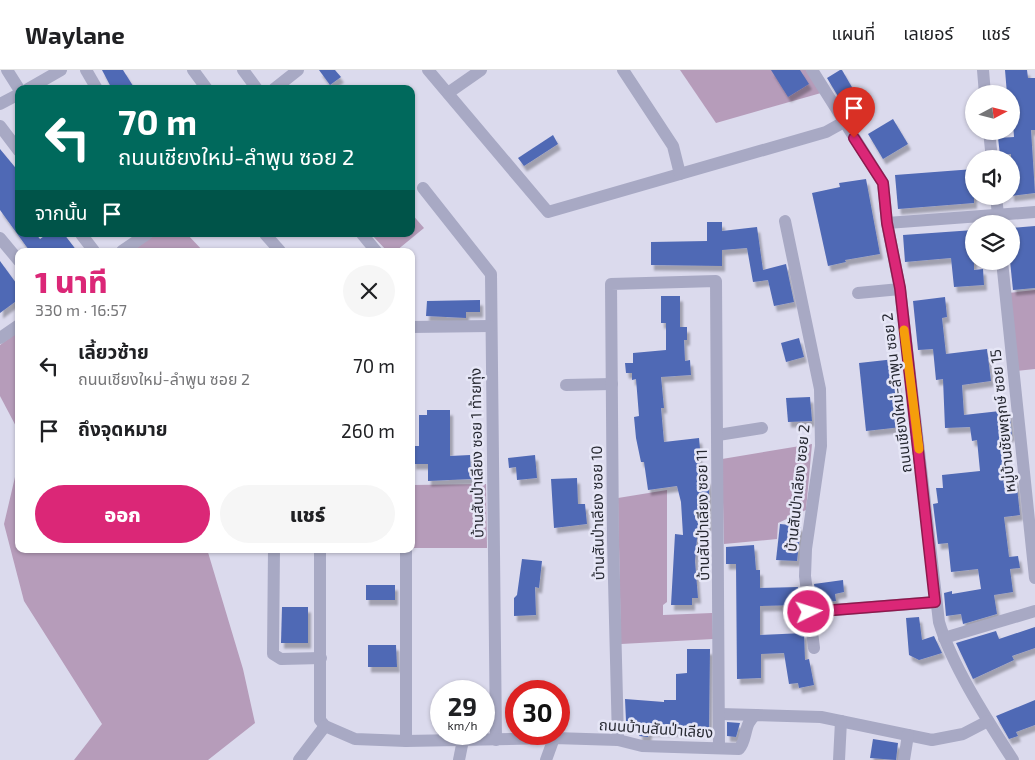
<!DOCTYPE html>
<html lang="th">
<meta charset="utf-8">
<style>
body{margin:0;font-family:"Exo 2","Noto Sans Thai",sans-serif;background:#f6f6f6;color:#202124;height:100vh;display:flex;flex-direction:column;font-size:19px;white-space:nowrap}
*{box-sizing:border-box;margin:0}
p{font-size:16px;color:#757577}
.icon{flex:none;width:28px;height:28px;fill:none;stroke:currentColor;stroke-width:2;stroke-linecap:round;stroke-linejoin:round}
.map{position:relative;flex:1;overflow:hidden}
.drawer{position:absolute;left:15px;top:178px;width:400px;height:305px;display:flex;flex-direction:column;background:#fff;border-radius:10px;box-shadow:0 1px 4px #0004}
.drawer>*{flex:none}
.banner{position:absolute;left:15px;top:15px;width:400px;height:152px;border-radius:10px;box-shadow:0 1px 4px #0004;background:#00695c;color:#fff;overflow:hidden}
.needle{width:32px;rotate:83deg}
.controls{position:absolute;left:965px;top:15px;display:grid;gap:10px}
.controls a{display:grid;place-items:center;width:55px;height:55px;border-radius:50%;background:#fff;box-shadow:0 1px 4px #0004;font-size:25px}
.speed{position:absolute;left:430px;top:610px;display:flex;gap:10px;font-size:25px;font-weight:700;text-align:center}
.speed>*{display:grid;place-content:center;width:65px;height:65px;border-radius:50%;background:#fff;box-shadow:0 1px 4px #0004;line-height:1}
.speed small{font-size:12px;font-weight:400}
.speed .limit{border:8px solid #d22;background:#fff;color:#111}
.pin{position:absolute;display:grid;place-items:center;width:42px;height:42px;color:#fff;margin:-51px -21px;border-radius:50% 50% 50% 0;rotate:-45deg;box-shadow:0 0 5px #0007}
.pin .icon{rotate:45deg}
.me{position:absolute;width:55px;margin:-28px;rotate:86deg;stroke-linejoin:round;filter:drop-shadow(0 0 4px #0008)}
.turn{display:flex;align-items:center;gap:18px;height:105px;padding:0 20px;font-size:22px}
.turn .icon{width:65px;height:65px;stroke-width:2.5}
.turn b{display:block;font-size:35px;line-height:42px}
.then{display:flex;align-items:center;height:48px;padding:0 20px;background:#0003;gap:10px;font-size:19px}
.round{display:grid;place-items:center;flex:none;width:52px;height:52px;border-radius:26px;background:#f6f6f6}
.headline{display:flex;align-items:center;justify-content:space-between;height:85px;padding:0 20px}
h1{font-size:30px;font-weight:800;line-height:38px;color:#db2777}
.primary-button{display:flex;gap:10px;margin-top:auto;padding:10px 20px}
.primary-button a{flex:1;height:58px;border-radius:30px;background:#db2777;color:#fff;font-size:20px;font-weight:800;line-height:58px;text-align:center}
.primary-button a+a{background:#f6f6f6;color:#202124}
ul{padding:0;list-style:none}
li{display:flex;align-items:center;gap:15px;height:65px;padding:0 20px}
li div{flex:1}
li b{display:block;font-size:19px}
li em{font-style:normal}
header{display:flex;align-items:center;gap:30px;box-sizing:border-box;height:70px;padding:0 25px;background:#fff;border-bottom:1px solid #e0e0e0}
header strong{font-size:24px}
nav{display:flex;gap:28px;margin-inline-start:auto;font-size:18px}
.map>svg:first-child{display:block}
.green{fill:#b69cba}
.building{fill:#5069b5;filter:url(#shadow)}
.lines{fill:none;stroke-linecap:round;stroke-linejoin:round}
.street{stroke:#a8a9c4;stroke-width:12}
.route-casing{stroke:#8e194d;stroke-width:12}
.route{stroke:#db2777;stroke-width:9}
.slow{stroke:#f59e0b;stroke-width:9}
.labels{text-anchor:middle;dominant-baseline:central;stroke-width:5;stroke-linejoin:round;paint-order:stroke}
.street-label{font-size:15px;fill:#272932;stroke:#e6e6f6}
</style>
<header>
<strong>Waylane</strong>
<nav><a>แผนที่</a><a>เลเยอร์</a><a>แชร์</a></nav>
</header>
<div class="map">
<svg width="1035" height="690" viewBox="0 0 1035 690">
<defs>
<filter id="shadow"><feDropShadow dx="3" dy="5.5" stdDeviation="1" flood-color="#0004"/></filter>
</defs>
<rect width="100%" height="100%" fill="#dbdaed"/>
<g class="green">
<polygon points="680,0 806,0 821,23 716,53"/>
<polygon points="411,143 424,158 396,181 387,181 371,164 411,164"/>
<polygon points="156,164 187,164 203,181 132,181"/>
<polygon points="1035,220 1035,299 1016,301 1008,223"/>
<polygon points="19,261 19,362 0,326 0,275"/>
<polygon points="812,374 806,440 778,453 777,469 724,474 722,389"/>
<polygon points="19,390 19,479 207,479 243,599 255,653 208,690 74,690 102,654 24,531 4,454"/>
<polygon points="486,414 487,478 413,478 413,415"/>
<polygon points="667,420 667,532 663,535 663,545 712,543 713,569 621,574 618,428"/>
</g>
<g class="building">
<polygon points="102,0 123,0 135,19 112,19"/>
<polygon points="319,0 335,0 341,7 330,15"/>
<polygon points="771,0 800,0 809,14 788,27"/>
<polygon points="840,0 842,0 853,19 839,28 827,8"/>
<polygon points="1005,0 1027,0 1028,8 1035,8 1035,60 1031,60 1035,123 1011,126 1011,84 1000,85 998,68 1014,67 1011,24 1007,24"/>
<polygon points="893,49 908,74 883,89 868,64"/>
<polygon points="553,65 558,74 524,96 518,88"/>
<polygon points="0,79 19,102 19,164 36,164 40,169 47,164 64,164 77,181 30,181 26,176 0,140"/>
<polygon points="974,99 974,133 898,139 895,105"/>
<polygon points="866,109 880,184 845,190 846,192 828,196 812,123 840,117 839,113"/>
<polygon points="707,152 722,152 722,161 757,157 763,200 786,194 794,232 774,236 768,210 753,212 747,178 722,180 722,196 651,195 651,172 707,171"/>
<polygon points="1035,156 1035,218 1013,220 1010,191 1011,158"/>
<polygon points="974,160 974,200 983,199 984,215 954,217 951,188 905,192 903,165"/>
<polygon points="0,191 19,217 19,229 0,243"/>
<polygon points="661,226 680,226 680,257 687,257 687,270 684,270 685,291 690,290 691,305 661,307 664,338 661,338 664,372 699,368 700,379 698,379 702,410 708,409 709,419 709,456 698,457 695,491 698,528 692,528 692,535 671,535 675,464 683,465 681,432 677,416 648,420 644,392 641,392 636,368 634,347 639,346 636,309 632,310 632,303 626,303 625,293 633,293 633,283 666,280 666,253 661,253"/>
<polygon points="945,227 947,247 942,248 946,284 987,279 991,311 962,315 964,345 1009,340 1012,366 1005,367 1010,407 1016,408 1020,445 1004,447 1009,487 1018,486 1020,498 1010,499 1013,522 994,525 997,544 963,554 961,544 946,546 944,523 952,521 952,524 981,519 978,499 951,502 948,473 938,474 933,434 938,433 936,418 943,418 942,405 980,401 977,370 972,371 970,357 945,358 943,309 936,310 933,279 918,280 913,231"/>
<polygon points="480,230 480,242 466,242 466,248 426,246 427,231"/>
<polygon points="799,268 804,287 786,292 781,273"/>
<polygon points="895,289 902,357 866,361 859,293"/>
<polygon points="810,327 812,351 788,352 786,328"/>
<polygon points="427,340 450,340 450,386 470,385 471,409 428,411 428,394 413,394 412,376 419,376 419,345 427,345"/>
<polygon points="535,385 537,408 517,410 516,397 509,398 508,388"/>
<polygon points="577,408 578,434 585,434 587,454 554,458 551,409"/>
<polygon points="780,454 801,456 797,491 776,490"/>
<polygon points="754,475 756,500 760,500 760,518 798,517 800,535 760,536 760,565 804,563 805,590 809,589 814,615 799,618 798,613 789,614 784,583 761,584 761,608 737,609 736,494 726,494 726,477"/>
<polygon points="522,489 542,491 539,518 535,517 536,545 514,546 514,528 517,525"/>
<polygon points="843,510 844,522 835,524 836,531 817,533 814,514"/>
<rect x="366" y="515" width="29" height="15"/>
<polygon points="282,537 308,537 308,573 281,573"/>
<polygon points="919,547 922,570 934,566 942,583 919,590 909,585 906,548"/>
<polygon points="1035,557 1035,578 1012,586 1014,590 973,609 956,573 996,561 999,569"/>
<polygon points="368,575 396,575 397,597 368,597"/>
<polygon points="687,579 710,579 709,661 649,661 648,667 639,666 640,652 626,651 625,629 664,632 664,630 676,630 676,604 687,603"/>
<polygon points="1035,630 1035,655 1016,662 1018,666 1009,669 996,646"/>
<polygon points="727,652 740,653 736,667 727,666"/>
<polygon points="873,669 898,673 896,690 870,688"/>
</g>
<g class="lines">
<g class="street">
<polyline points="7,0 19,19"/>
<polyline points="86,0 97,19"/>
<polyline points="193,0 207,19"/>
<polyline points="243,0 257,19"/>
<polyline points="428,0 548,142 826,62 844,52"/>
<polyline points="623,0 673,76 680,104"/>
<path d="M812,0l71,113 4,40 13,66 39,333c13,44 49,99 74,138"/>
<polyline points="983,0 985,24"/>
<polyline points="28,19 61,0"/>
<polyline points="274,19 298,0"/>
<polyline points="448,23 481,0"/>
<polyline points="0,34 19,24"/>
<polyline points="0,56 19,81"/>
<polyline points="989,61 992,89"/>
<polyline points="423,118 491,204 496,670"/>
<polyline points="996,126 999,154"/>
<polyline points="785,151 820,319 821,376 806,479 805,506 814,578"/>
<polyline points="887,153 1035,142"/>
<polyline points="81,164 94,181"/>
<polyline points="265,164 280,181"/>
<polyline points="362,164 376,181"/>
<polyline points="0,168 19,191"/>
<polyline points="122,181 147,164"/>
<polyline points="1002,191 1035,508"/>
<polyline points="858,223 900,219"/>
<polyline points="411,257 490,256"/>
<polyline points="0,268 19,255"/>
<polyline points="566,315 612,314"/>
<polyline points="718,365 762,358"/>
<polyline points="274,479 273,584 281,589 321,588"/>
<path d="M320,479v171l5,6 30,13 51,2 148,-3 64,2 24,6 97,3c9,-10 4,-26 17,-34l65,2 111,23 31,-6 25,-13"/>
<polyline points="406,479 406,671"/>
<polyline points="809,542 935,532"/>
<polyline points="944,568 1035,541"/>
<polyline points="720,644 756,645"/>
<polyline points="618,670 613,470 611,214 716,211 719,678"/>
<polyline points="299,690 325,656"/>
<polyline points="459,690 463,670"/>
<polyline points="546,690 554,668"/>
<polyline points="839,690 841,651"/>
<polyline points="904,690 908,665"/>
</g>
</g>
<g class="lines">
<defs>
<polyline id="route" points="809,542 935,532 900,218 887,153 883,113 854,68"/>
</defs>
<use href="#route" class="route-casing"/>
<use href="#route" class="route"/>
<polyline class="slow" points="904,260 919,379"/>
</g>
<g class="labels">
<g class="street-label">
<text transform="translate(896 323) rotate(-97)">ถนนเชียงใหม่-ลำพูน ซอย 2</text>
<text transform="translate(1002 351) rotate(-96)">หมู่บ้านชัยพฤกษ์ ซอย 15</text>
<text transform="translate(476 383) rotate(-91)">บ้านสันป่าเลียง ซอย 1 ท้ายทุ่ง</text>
<text transform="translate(797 418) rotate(-84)">บ้านสันป่าเลียง ซอย 2</text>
<text transform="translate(597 443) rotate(-91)">บ้านสันป่าเลียง ซอย 10</text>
<text transform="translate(702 445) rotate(-91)">บ้านสันป่าเลียง ซอย 11</text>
<text transform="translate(656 658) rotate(4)">ถนนบ้านสันป่าเลียง</text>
</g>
</g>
</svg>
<div class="controls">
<a><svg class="needle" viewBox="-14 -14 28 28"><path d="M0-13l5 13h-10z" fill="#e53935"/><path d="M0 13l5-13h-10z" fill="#757577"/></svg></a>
<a><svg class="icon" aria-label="sound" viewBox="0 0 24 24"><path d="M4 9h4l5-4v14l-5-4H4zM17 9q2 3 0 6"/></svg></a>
<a><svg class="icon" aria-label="layers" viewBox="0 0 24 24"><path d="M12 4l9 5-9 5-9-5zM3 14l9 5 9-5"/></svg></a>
</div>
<div class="speed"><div>29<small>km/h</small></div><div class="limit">30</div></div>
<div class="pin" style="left:854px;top:68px;background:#d93025"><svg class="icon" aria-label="arrive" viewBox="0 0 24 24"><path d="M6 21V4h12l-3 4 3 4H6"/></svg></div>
<svg class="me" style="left:809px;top:542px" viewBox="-20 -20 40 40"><circle r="17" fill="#db2777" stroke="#fff" stroke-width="3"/><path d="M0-11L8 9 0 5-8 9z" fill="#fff"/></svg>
<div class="banner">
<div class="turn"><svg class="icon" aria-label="left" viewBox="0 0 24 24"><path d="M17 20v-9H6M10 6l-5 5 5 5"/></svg><div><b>70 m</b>ถนนเชียงใหม่-ลำพูน ซอย 2</div></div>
<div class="then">จากนั้น<svg class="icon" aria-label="arrive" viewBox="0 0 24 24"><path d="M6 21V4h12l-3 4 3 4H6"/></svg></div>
</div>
<section class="drawer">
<div class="headline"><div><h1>1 นาที</h1><p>330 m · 16:57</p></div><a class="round"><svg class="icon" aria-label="close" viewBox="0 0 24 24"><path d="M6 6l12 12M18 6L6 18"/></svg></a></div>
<ul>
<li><svg class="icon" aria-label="left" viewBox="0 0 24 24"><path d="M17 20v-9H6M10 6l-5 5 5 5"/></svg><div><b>เลี้ยวซ้าย</b><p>ถนนเชียงใหม่-ลำพูน ซอย 2</p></div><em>70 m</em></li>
<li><svg class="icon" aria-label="arrive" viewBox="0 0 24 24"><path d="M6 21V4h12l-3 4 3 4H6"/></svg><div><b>ถึงจุดหมาย</b></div><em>260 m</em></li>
</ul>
<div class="primary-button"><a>ออก</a><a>แชร์</a></div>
</section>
</div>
